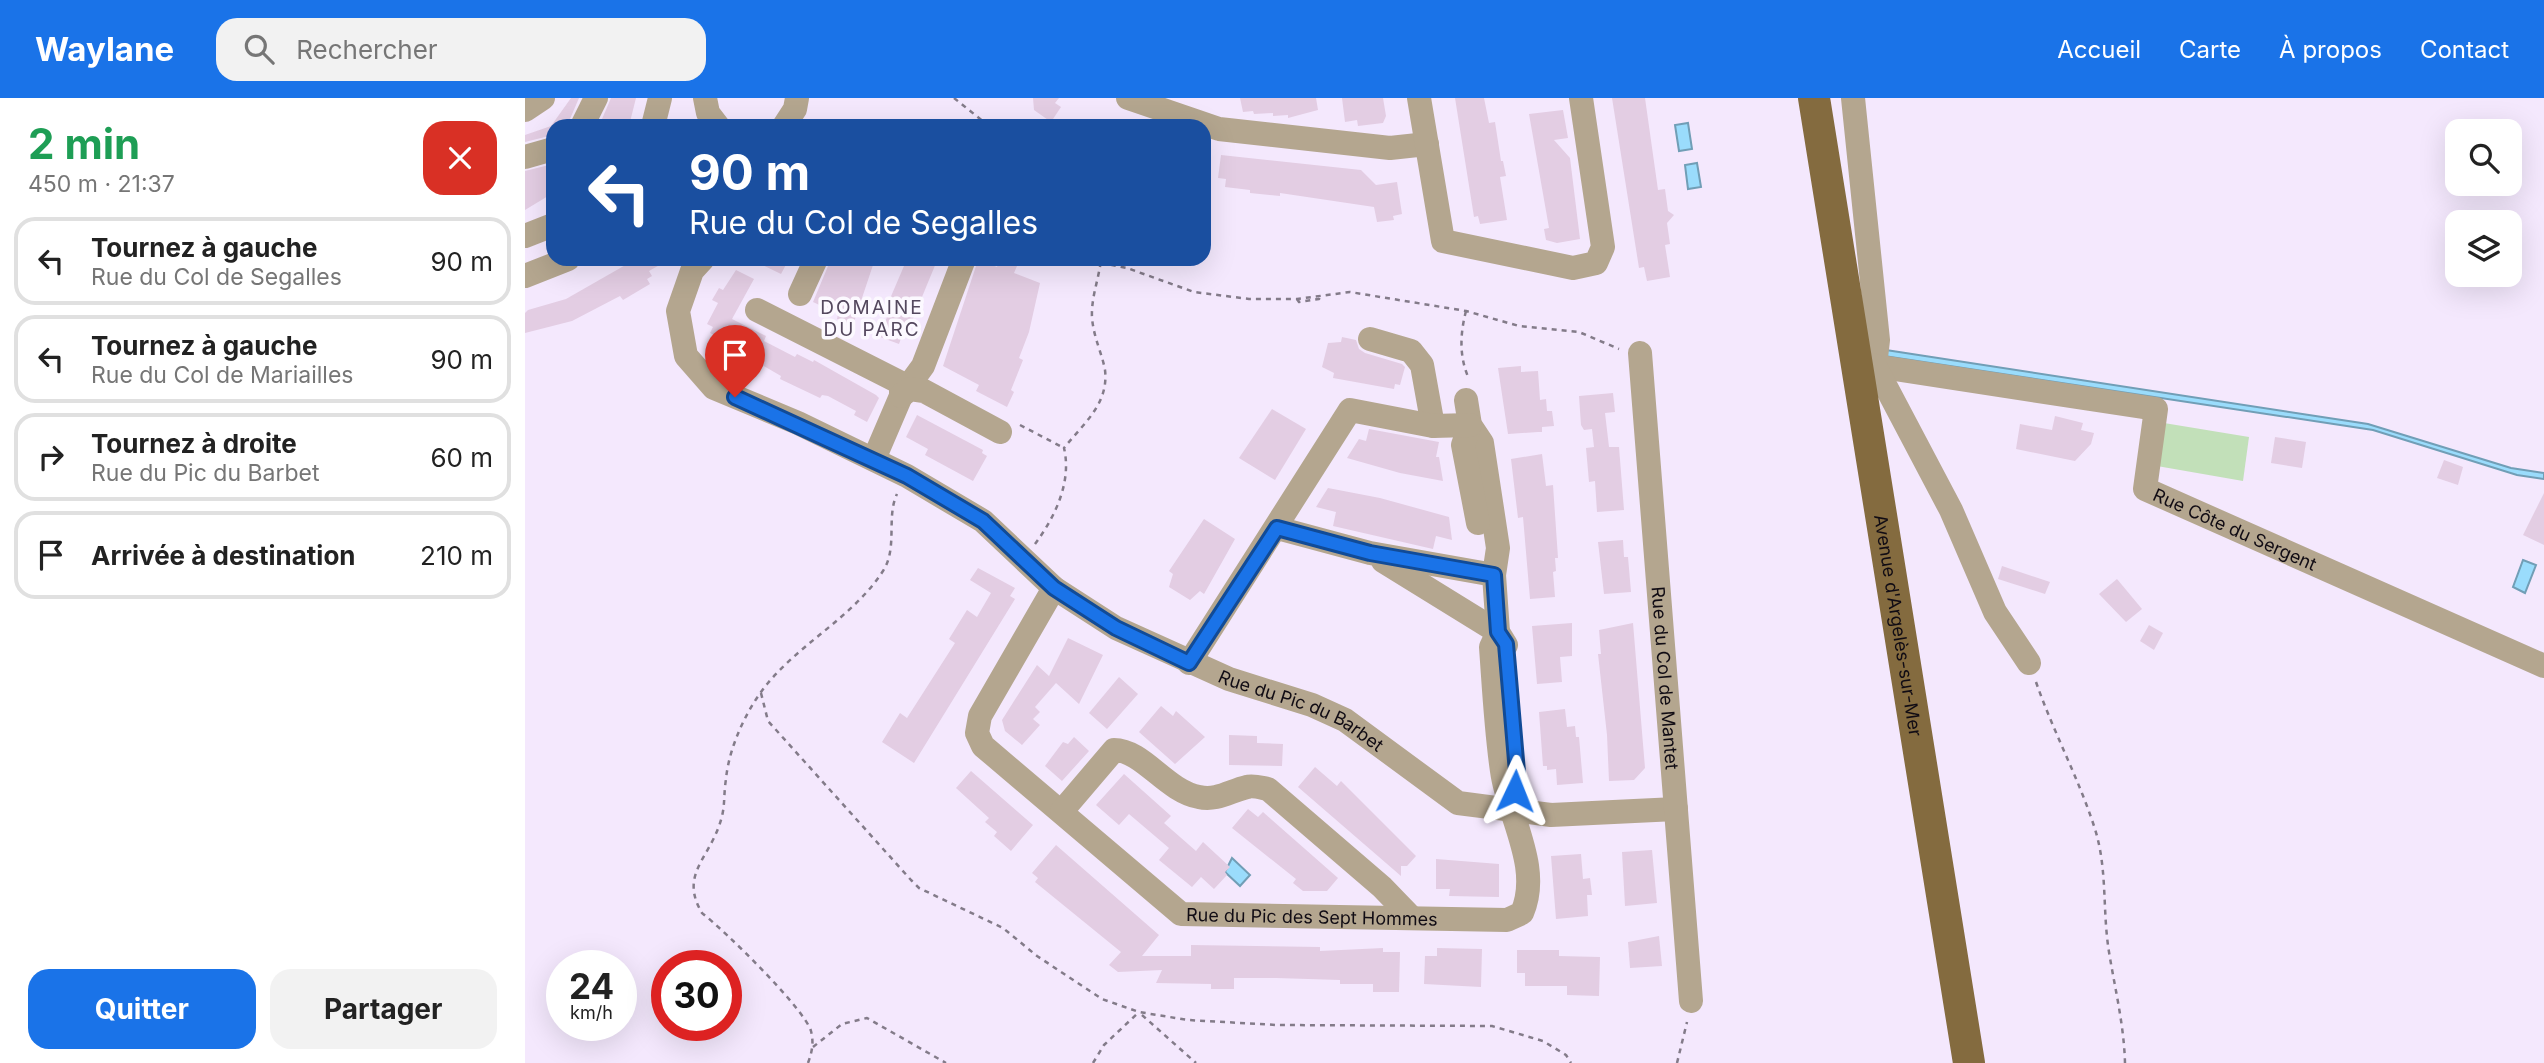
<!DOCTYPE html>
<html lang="fr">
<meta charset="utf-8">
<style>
body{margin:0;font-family:Inter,sans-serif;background:#f2f2f2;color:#222;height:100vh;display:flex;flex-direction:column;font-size:26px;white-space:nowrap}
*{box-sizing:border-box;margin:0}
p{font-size:23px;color:#767676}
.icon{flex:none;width:38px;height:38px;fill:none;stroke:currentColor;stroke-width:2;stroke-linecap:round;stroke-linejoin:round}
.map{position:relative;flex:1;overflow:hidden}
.panel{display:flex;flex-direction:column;background:#fff;width:525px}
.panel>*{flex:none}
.guide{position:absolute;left:21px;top:21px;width:665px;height:147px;border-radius:21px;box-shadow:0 7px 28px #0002;background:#1a4fa0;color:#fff;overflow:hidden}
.buttons{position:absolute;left:1920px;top:21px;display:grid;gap:14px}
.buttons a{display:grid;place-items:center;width:77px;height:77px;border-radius:14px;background:#fff;box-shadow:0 7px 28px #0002;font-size:35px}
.speed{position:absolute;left:21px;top:852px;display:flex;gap:14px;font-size:35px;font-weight:700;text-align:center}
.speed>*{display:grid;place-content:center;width:91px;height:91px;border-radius:50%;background:#fff;box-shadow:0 7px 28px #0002;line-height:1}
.speed small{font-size:18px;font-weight:400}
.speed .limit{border:10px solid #d22;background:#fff;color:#111}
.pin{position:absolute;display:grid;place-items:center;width:60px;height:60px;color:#fff;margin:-72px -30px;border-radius:50% 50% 50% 0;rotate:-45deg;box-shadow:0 0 7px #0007}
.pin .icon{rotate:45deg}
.me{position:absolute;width:77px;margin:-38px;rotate:2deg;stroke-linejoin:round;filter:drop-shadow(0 0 5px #0008)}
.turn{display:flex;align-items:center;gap:24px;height:147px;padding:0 28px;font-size:32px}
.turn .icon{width:91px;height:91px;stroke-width:2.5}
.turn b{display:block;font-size:49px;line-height:60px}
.round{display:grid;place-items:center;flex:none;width:74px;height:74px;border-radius:21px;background:#f2f2f2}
.overview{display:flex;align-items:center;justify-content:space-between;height:119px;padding:0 28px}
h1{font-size:42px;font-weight:700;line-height:52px;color:#1e9e55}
.button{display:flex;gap:14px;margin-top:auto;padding:14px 28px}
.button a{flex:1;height:80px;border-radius:21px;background:#1a73e8;color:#fff;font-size:28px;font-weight:700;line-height:80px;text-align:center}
.button a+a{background:#f2f2f2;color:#222}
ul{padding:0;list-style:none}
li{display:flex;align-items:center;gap:21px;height:88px;margin:0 14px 10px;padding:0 14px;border:4px solid #e0e0e0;border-radius:21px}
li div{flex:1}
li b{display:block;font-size:26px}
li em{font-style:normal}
header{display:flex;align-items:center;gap:42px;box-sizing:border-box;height:98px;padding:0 35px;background:#1a73e8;color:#fff}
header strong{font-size:33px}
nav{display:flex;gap:38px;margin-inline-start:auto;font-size:24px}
.search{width:490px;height:63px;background:#f2f2f2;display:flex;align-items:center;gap:18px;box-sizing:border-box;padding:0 24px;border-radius:21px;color:#767676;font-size:26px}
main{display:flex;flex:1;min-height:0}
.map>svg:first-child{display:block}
.green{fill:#c2e0b9}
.water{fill:#9adcfc;stroke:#719eb6;stroke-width:2}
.building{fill:#e3cde3}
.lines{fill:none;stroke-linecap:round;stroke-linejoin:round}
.path{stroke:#837b89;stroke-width:2.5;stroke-dasharray:5 5;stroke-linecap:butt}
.minor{stroke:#b4a68f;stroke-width:24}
.major{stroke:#846b3f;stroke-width:32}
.route-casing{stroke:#114b97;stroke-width:18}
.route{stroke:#1a73e8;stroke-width:12}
.labels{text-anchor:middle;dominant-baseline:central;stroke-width:7;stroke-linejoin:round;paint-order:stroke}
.street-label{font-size:18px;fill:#110c14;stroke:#fcf9ff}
.neighbourhood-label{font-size:19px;letter-spacing:2px;fill:#54485e;stroke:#fcf9ff}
</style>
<header>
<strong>Waylane</strong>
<div class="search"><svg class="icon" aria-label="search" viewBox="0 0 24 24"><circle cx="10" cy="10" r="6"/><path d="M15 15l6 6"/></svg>Rechercher</div>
<nav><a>Accueil</a><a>Carte</a><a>À propos</a><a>Contact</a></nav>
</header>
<main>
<section class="panel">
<div class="overview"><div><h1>2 min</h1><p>450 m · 21:37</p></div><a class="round" style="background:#d93025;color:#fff"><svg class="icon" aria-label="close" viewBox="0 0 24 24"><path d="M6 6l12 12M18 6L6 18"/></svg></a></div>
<ul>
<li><svg class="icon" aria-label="left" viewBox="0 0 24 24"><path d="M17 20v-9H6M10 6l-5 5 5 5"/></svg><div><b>Tournez à gauche</b><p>Rue du Col de Segalles</p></div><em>90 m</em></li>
<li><svg class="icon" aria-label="left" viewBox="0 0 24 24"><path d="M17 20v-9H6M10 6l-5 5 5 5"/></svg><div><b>Tournez à gauche</b><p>Rue du Col de Mariailles</p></div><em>90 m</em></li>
<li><svg class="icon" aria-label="right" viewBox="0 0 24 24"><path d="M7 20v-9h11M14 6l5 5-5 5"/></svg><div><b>Tournez à droite</b><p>Rue du Pic du Barbet</p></div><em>60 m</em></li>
<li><svg class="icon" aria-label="arrive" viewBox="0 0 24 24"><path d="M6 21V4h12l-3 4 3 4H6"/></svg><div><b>Arrivée à destination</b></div><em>210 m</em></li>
</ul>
<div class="button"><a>Quitter</a><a>Partager</a></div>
</section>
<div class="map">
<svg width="2019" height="965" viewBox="0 0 2019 965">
<rect width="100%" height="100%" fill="#f4e8fd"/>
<polygon class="green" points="1639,325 1724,339 1718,383 1632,368"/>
<g class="water">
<polygon points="1163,25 1167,51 1154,53 1150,27"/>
<polygon points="1172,65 1176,89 1163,91 1160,67"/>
<polygon points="1361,252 1843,326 1986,370 2019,375 2019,381 1992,377 1848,332 1359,258"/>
<polygon points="1998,462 2011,467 2000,495 1988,489"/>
<polygon points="707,760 725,777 715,788 700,774"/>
</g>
<g class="building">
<polygon points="46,0 54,0 42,28 28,28 28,37 0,44 0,37 26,28"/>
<polygon points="86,0 111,0 104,28 74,28"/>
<polygon points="508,0 534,0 530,5 536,9 526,24 509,12"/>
<polygon points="715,0 791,0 793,12 763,20 763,17 748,18 748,15 729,16 728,13 718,14"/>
<polygon points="817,0 858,0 861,18 858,25 833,28 832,22 820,24"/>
<polygon points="930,0 959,0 964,25 970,24 976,63 978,63 981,78 975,79 982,122 955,126 953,118 949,119"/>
<polygon points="1087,0 1120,0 1133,92 1140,91 1143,113 1149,117 1142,125 1145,146 1140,147 1145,179 1122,183 1119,169 1114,170"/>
<polygon points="1038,12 1043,40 1029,42 1045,60 1055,141 1032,145 1021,142 1019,131 1024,130 1004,16"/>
<polygon points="696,57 836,72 851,87 872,84 877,116 868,118 869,122 852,124 849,109 755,95 755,98 725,95 725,92 700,89 701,81 693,80"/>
<polygon points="28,66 28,95 0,112 0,73"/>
<polygon points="111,161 145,161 124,173 127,178 122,181 125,186 98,202 95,198 47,223 0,235 0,215 3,212 41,201"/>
<polygon points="225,161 264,161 256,176"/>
<polygon points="306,161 350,161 328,227 312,221 313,216 288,204"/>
<polygon points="382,161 401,161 411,165 385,228 381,226 374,246 355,239 362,219 358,217"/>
<polygon points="475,161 495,161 489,175 515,185 504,234 494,260 498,262 486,292 489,294 482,309 451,293 454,287 418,268 453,162 472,169"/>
<polygon points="211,172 229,181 207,221 241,238 239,243 270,259 272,256 288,264 289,262 351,297 354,300 342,324 329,317 331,313 303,298 297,297 295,300 255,281 256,278 237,267 206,256 208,253 195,245 197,241 185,235 188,229 182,226 193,205 187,202 194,190 198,192"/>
<polygon points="817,239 831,242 834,251 840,255 877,266 880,269 875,287 870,286 869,291 808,280 809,275 797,269 803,245 816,244"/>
<polygon points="996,268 996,274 1013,273 1015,302 1021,301 1022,313 1027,313 1029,328 1017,329 1017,334 1013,334 983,336 973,270"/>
<polygon points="1088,295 1090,314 1080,315 1084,349 1094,349 1099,412 1072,414 1070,383 1064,384 1061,350 1069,349 1067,331 1059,332 1056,327 1054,298"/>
<polygon points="747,311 781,331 750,382 714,360"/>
<polygon points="392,317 458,352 457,355 462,358 448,383 400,357 403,351 381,339"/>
<polygon points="1530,318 1558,325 1556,332 1569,335 1566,346 1550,363 1491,351 1495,326 1527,332"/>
<polygon points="844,331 914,344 911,359 914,359 918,383 875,375 822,360 834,341 841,343"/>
<polygon points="1750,339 1781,344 1777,370 1746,365"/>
<polygon points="1017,356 1021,388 1028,387 1033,460 1030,460 1031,473 1028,474 1030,499 1005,501 998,419 993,420 986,361"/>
<polygon points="1919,362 1938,369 1933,387 1912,380"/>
<polygon points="803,390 855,400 924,419 927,442 911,438 908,451 808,428 811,414 791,409"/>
<polygon points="2019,395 2019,447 1998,437"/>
<polygon points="679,421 710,441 679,496 675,493 665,502 644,489 648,476 644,473"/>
<polygon points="1098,442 1099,459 1103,459 1106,494 1079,496 1073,444"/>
<polygon points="1477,468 1525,484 1520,496 1473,481"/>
<polygon points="453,470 490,490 485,498 490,501 389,665 357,644 375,615 382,620 430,545 424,541 442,512 452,519 466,495 445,482"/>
<polygon points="1592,481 1617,511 1601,524 1574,496"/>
<polygon points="1047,525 1047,558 1035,559 1037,584 1012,586 1007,528"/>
<polygon points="1108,525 1120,670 1109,682 1084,683 1082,637 1073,556 1076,556 1074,532"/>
<polygon points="1624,527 1638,535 1629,552 1615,543"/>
<polygon points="543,540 578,557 554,606 531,585 510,609 515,614 508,621 515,627 497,647 480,633 477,622 512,567 524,578"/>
<polygon points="594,579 613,596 582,631 564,615"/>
<polygon points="636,608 648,618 651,613 680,639 650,666 614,634"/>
<polygon points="1040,611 1042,629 1050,628 1051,639 1054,639 1058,685 1032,687 1031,671 1022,672 1022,668 1018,668 1014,614"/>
<polygon points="704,637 732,638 732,645 758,646 757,668 704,667"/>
<polygon points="549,639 564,653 537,683 520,668 538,644 543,646"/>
<polygon points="790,669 812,688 816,683 891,758 882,768 876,768 876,778 773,689"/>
<polygon points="446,673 508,727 486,753 469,738 472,734 460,724 464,720 431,690"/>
<polygon points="599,676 646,718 639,725 671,753 678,744 705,769 700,774 702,777 689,791 676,779 667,789 634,762 644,750 604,716 594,727 571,707"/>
<polygon points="723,711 733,719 738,714 813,780 802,793 778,793 768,785 771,781 707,730"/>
<polygon points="531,747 634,837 617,858 666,858 666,847 795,849 795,853 858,850 858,854 875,854 874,894 848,894 848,886 815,886 815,882 751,880 709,880 709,891 686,891 686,886 631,885 637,872 593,874 584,867 596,854 510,784 513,780 507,775"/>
<polygon points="1127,752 1132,805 1100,808 1097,754"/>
<polygon points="1056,756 1058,781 1065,780 1067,797 1062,797 1063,818 1031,821 1026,758"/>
<polygon points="911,761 974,766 974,799 924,798 925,791 911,791"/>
<polygon points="1134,838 1137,868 1105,870 1103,844"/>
<polygon points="912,850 957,851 956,889 899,886 900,858 912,858"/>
<polygon points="992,852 1034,852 1034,858 1075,859 1074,898 1042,897 1042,888 1000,888 1000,875 992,875"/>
</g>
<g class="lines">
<g class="path">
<polyline points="429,0 464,28"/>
<polyline points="576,165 602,170 669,194 724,201 772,201 825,194 941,213 994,228 1054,234 1094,251"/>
<polyline points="772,201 774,204 794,201 795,198"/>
<path d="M941,213c-6,23 -7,46 3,68"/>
<polyline points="495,327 539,350"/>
<path d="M510,446c20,-27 37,-62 29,-96 19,-24 45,-44 41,-78 -3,-17 -11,-31 -13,-52 -1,-21 7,-39 9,-59"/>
<path d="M1511,584c17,49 42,95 58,144 14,42 8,83 15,126 6,37 15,73 16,111"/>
<polyline points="236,595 243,623 386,782 394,790 478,830 512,858 577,901 614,914 663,922 752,927 967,928 1018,943 1041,957 1046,965"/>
<polyline points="617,917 671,965"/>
<polyline points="288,949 317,926 342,920 421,965"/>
<path d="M283,965c4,-11 6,-20 3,-32 -7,-23 -87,-101 -109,-118 -22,-37 5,-53 17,-87 7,-19 4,-28 7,-47 3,-32 21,-71 42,-96 34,-41 86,-67 115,-112 15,-23 3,-54 14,-77"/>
<polyline points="568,965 579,947 614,914"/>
<polyline points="1152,965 1162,924"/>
</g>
<g class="minor">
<polyline points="180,0 183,15 193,28"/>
<polyline points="603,0 694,31 865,50 902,46"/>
<polyline points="894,0 918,143 1048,170 1071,165 1078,149 1056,0"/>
<path id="s1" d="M1328,0l25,242 -3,26 281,43 -11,80 399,177"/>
<polyline points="0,12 18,0"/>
<polyline points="57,28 71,0"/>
<polyline points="128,28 135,0"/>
<polyline points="259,28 270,11 272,0"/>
<polyline points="0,59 28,51"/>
<polyline points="0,138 28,127"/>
<path id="s2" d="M178,161l-11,12 -14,40 8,45 28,32 84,35 109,53 76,45 71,67 62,40 113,51 83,26 33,15 113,83 93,12 125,-6"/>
<polyline points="0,178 43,161"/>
<polyline points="275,196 291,161"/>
<polyline points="232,212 376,285 376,298 349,361"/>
<polyline points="845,241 886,253 897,267 908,328"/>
<path id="s3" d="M1115,255l51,648"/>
<polyline points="1340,265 1350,268 1426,412 1470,514 1504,565"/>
<polyline points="376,298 398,268 439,161"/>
<polyline points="376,298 385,291 399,293 475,334"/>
<polyline points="941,302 945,327 957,345 973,450 969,477 973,534 981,547"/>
<polyline points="945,327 938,347 953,425"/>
<polyline points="752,430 845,455 969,477"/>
<polyline points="858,463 973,534"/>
<path id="s4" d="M529,490l-74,128 -3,17 6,13 198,168 326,6 15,-7c20,-46 -14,-96 -20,-142 -6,-41 -8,-83 -11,-124l7,-15"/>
<polyline points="664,565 825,312 908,328 945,327"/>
<path d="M537,713l52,-61c29,0 52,41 85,47 18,4 31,-6 48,-10 6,-2 15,1 21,2l114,98 29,30"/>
</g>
<path class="major" id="s5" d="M1289,0l155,965"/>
</g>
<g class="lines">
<defs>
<polyline id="route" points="210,299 382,378 458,423 529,490 591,530 664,565 752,430 845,455 969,477 973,534 981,546 992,674 990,693"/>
</defs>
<use href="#route" class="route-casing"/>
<use href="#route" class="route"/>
</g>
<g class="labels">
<g class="street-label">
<text stroke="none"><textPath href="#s1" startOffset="733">Rue Côte du Sergent</textPath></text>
<text stroke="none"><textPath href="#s5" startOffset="534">Avenue d'Argelès-sur-Mer</textPath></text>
<text stroke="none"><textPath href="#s3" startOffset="326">Rue du Col de Mantet</textPath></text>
<text stroke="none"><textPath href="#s2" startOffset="822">Rue du Pic du Barbet</textPath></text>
<text stroke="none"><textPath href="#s4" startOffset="570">Rue du Pic des Sept Hommes</textPath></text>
</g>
<g class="neighbourhood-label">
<text x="347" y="209">DOMAINE<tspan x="347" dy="22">DU PARC</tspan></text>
</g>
</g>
</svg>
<div class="buttons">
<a><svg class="icon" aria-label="search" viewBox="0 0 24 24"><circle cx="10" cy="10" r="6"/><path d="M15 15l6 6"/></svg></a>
<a><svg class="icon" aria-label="layers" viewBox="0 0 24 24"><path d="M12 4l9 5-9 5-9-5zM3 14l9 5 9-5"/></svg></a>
</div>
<div class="speed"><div>24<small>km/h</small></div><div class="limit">30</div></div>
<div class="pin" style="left:210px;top:299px;background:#d93025"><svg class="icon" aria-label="arrive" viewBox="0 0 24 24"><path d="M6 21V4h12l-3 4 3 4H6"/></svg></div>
<svg class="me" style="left:990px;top:693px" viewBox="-20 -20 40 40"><path d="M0-17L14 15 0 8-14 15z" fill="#1a73e8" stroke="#fff" stroke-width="4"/></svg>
<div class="guide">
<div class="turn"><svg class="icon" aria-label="left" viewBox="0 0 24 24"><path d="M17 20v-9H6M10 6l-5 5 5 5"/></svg><div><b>90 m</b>Rue du Col de Segalles</div></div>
</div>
</div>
</main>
